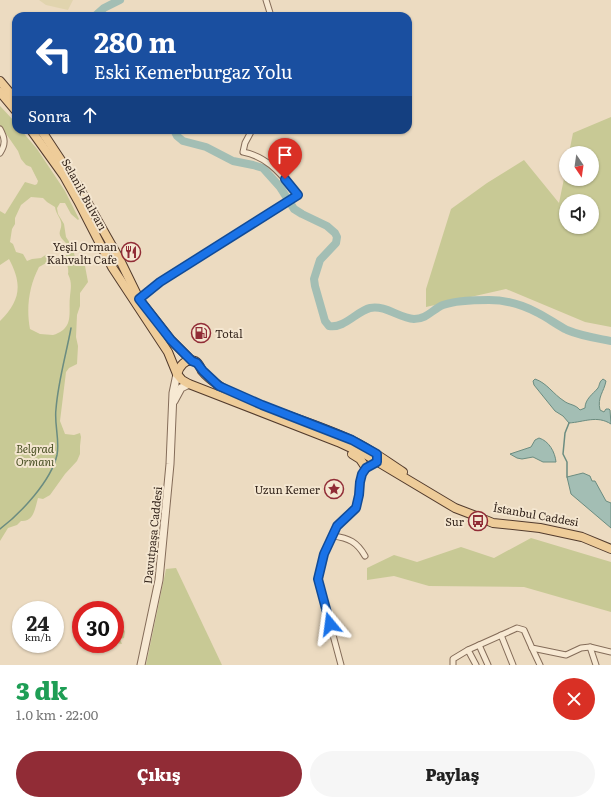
<!DOCTYPE html>
<html lang="tr">
<meta charset="utf-8">
<style>
body{margin:0;font-family:Literata,serif;background:#f6f6f6;color:#222;height:100vh;display:flex;flex-direction:column;font-size:15px;white-space:nowrap}
*{box-sizing:border-box;margin:0}
p{font-size:13px;color:#767676}
.icon{flex:none;width:22px;height:22px;fill:none;stroke:currentColor;stroke-width:2;stroke-linecap:round;stroke-linejoin:round}
.map{position:relative;height:665px;overflow:hidden}
.drawer{display:flex;flex-direction:column;background:#fff;flex:1}
.drawer>*{flex:none}
.hud{position:absolute;left:12px;top:12px;width:400px;height:122px;border-radius:12px;box-shadow:0 1px 3px #0004;background:#1a4fa0;color:#fff;overflow:hidden}
.needle{width:26px;rotate:167deg}
.tools{position:absolute;left:559px;top:146px;display:grid;gap:8px}
.tools a{display:grid;place-items:center;width:40px;height:40px;border-radius:50%;background:#fff;box-shadow:0 1px 3px #0004;font-size:20px}
.speed{position:absolute;left:12px;top:601px;display:flex;gap:8px;font-size:20px;font-weight:700;text-align:center}
.speed>*{display:grid;place-content:center;width:52px;height:52px;border-radius:50%;background:#fff;box-shadow:0 1px 3px #0004;line-height:1}
.speed small{font-size:10px;font-weight:400}
.speed .limit{border:6px solid #d22;background:#fff;color:#111}
.pin{position:absolute;display:grid;place-items:center;width:34px;height:34px;color:#fff;margin:-41px -17px;border-radius:50% 50% 50% 0;rotate:-45deg;box-shadow:0 0 4px #0007}
.pin .icon{rotate:45deg}
.me{position:absolute;width:44px;margin:-22px;rotate:344deg;stroke-linejoin:round;filter:drop-shadow(0 0 3px #0008)}
.turn{display:flex;align-items:center;gap:14px;height:84px;padding:0 16px;font-size:18px}
.turn .icon{width:52px;height:52px;stroke-width:2.5}
.turn b{display:block;font-size:28px;line-height:34px}
.then{display:flex;align-items:center;height:38px;padding:0 16px;background:#0003;gap:8px;font-size:15px}
.round{display:grid;place-items:center;flex:none;width:42px;height:42px;border-radius:21px;background:#f6f6f6}
.headline{display:flex;align-items:center;justify-content:space-between;height:68px;padding:0 16px}
h1{font-size:24px;font-weight:800;line-height:30px;color:#1e9e55}
.cta{display:flex;gap:8px;margin-top:auto;padding:8px 16px}
.cta a{flex:1;height:46px;border-radius:24px;background:#912c36;color:#fff;font-size:16px;font-weight:800;line-height:46px;text-align:center}
.cta a+a{background:#f6f6f6;color:#222}
.map>svg:first-child{display:block}
.farmland{fill:#e1d4ae}
.green{fill:#c8c995;fill-rule:evenodd}
.water{fill:#a3beb4;stroke:#6b8c80}
.lines{fill:none;stroke-linecap:round;stroke-linejoin:round}
.stream{stroke:#6b8c80;stroke-width:1.5}
.river{stroke:#a3beb4;stroke-width:8}
.minor-casing{stroke:#846c59;stroke-width:7}
.tertiary-casing{stroke:#846c59;stroke-width:9}
.primary-casing{stroke:#523b2d;stroke-width:10}
.minor{stroke:#f7e9d3;stroke-width:5}
.tertiary{stroke:#f7e9d3;stroke-width:7}
.primary{stroke:#ec9;stroke-width:8}
.route-casing{stroke:#114b97;stroke-width:10}
.route{stroke:#1a73e8;stroke-width:7}
.labels{text-anchor:middle;dominant-baseline:central;stroke-width:4;stroke-linejoin:round;paint-order:stroke}
.street-label{font-size:11px;fill:#35261d;stroke:#f4e6d0}
.poi-label{font-size:11px;fill:#35261d;stroke:#f4e6d0;text-anchor:end}
.park-label{font-size:11px;font-style:italic;fill:#495024;stroke:#f4e6d0}
</style>
<div class="map">
<svg width="611" height="665" viewBox="0 0 611 665">
<rect width="100%" height="100%" fill="#ecdbc1"/>
<polygon class="farmland" points="39,0 73,0 68,10 46,5"/>
<g class="green">
<path d="M0,106l15,16 1,8h5l16,19 28,42 14,28 -1,1 -7,-6 -6,-11h-5l-3,5 1,6 6,10 2,13 6,9 3,11 10,9 3,16 -8,11v13l-3,9 -1,22 2,9 -1,18 -8,4 -3,4 -6,49 5,13 9,1 6,-2 1,4 -1,9v8l-3,7 -12,13 -15,21 -7,4 -5,-1c-3,10 -4,24 -17,23l-4,4 -9,3 -8,13v-220c20,-20 23,-36 9,-62l-9,6v-54l5,3 20,-32 10,3 2,-1 1,-3 -7,-14 -5,-2 -5,-6 -3,-8 -18,-26zM31,197l12,1 4,4 8,5c1,7 5,10 6,15 2,9 -7,10 5,21 0,6 0,12 0,17 1,6 3,8 2,14 4,8 3,13 2,22 -2,17 5,32 -17,39l-13,-1 -10,-5c-4,-21 -1,-43 9,-62l9,-5 1,-3 -2,-5 -6,4 -9,1 -5,2 -4,-7 -7,-2 -3,-8 -3,-2 2,-13 3,-5v-6l6,-13z"/>
<path d="M611,117v210l-26,-5 -79,-33 -80,18v-18l25,-80 36,-26 37,-23 35,43 7,-34v10h26v-26h-23l4,-20zM566,201h26v26h-26z"/>
<polygon points="531,538 611,562 611,612 524,587 429,586 394,576 367,580 367,568 394,555 417,562 461,547 494,558"/>
<polygon points="176,568 222,665 146,665 166,569"/>
<polygon points="115,620 123,626 122,628 125,631 124,638 120,639 122,644 115,643"/>
</g>
<g class="water">
<path d="M535,379c12,4 18,15 29,22 5,4 11,3 16,9l5,-2c0,-9 8,-14 13,-20 2,-4 1,-6 5,-9l3,2c-2,11 -9,16 -6,29l4,2 2,-3h3l1,1 1,14c-14,-9 -27,-2 -42,-1l-6,-7 -8,-5 -21,-26 -1,-4z"/>
<path d="M539,438c10,3 16,14 17,24h-13l-10,-5 -11,2 -5,-1 -7,-4 21,-7 4,-7z"/>
<polygon points="583,473 590,476 592,481 595,481 606,501 611,503 611,528 571,494 567,477"/>
</g>
<g class="lines">
<g class="stream">
<polyline points="567,477 567,462 563,454 565,433 569,423"/>
<path d="M0,529c21,-16 51,-48 57,-74 3,-15 -3,-31 -1,-46 2,-27 10,-54 15,-81"/>
</g>
<g class="river">
<polyline points="95,16 104,8 120,0"/>
<path d="M174,130l3,6 6,5 23,6 27,14 20,4 10,3 17,19 14,22 8,5 25,12 8,7 2,4 -1,6 -16,17 -6,19 1,7 10,35 4,5c15,3 28,-15 41,-18 16,-3 29,10 44,11 13,0 19,-10 29,-14 14,-5 32,-5 46,-5 17,0 34,5 49,13 10,5 19,12 29,17 14,6 29,8 44,11"/>
</g>
<defs>
<g id="minor">
<polyline points="266,0 271,16"/>
<path d="M0,129c5,9 6,15 0,24"/>
<path d="M139,299l21,-17 139,-87c-17,-19 -30,-38 -56,-43l2,-9 7,-13"/>
<path d="M333,536c16,2 24,6 32,20"/>
<polyline points="501,635 513,665"/>
<polyline points="479,645 488,665"/>
<polyline points="590,647 596,665"/>
<polyline points="532,648 540,665"/>
<polyline points="468,650 476,665"/>
<polyline points="341,665 318,579 324,554 337,526 356,508 359,495 360,481 366,468"/>
<polyline points="453,665 453,659 468,650 517,628 524,630 532,648 566,655 581,648 590,647 611,652"/>
</g>
<g id="tertiary">
<polyline points="174,401 181,388 189,384"/>
<polyline points="141,665 159,580 170,464 173,393 177,374"/>
</g>
<g id="primary">
<polyline points="0,81 16,100"/>
<polyline points="0,92 16,111"/>
<polyline points="31,130 64,176 78,201 112,267 168,352 177,374 182,380 189,384 338,442 368,456 455,508 476,516 493,523 540,528 582,537 611,549"/>
<polyline points="41,130 78,186 120,260 139,299 171,340 192,361"/>
<path d="M177,374c2,-7 8,-16 18,-13 4,2 5,6 7,10 4,5 13,12 19,16 40,23 88,33 130,53 18,8 35,21 52,32"/>
<polyline points="352,454 360,459 366,468"/>
</g>
</defs>
<use href="#minor" class="minor-casing"/>
<use href="#tertiary" class="tertiary-casing"/>
<use href="#primary" class="primary-casing"/>
<use href="#minor" class="minor"/>
<use href="#tertiary" class="tertiary"/>
<use href="#primary" class="primary"/>
</g>
<g class="lines">
<defs>
<polyline id="route" points="285,179 298,195 160,282 139,299 171,340 192,361 197,363 203,371 219,386 262,405 352,440 377,454 377,462 366,468 362,474 360,482 359,495 356,508 337,526 324,554 318,579 330,624"/>
</defs>
<use href="#route" class="route-casing"/>
<use href="#route" class="route"/>
</g>
<defs>
<symbol id="restaurant-ring" viewBox="-11 -11 22 22"><circle r="9.5" fill="#f4e6d0" stroke="#912c36" stroke-width="1.5"/><path d="M-5-6h1v4h1v-4h1v4h1v-4h1v5L-1.5 .5V6h-2V.5L-5-1ZM5-6V6H3V1.5H1.5Q1.5-4 5-6Z" fill="#912c36"/></symbol>
<symbol id="fuel-ring" viewBox="-11 -11 22 22"><circle r="9.5" fill="#f4e6d0" stroke="#912c36" stroke-width="1.5"/><path d="M-5.5-6h7V0h2V4h1.3V-2.5L3-4.5l.8-.8L6-3V5H2.5V1h-1V6h-7ZM-4.2-4.7v3.2H.2V-4.7Z" fill="#912c36"/></symbol>
<symbol id="sight-ring" viewBox="-11 -11 22 22"><circle r="9.5" fill="#f4e6d0" stroke="#912c36" stroke-width="1.5"/><path d="M0-6L1.8-2.2L6-1.7L2.9 1.2L3.7 5.4L0 3.3L-3.7 5.4L-2.9 1.2L-6-1.7L-1.8-2.2Z" fill="#912c36"/></symbol>
<symbol id="bus-ring" viewBox="-11 -11 22 22"><circle r="9.5" fill="#f4e6d0" stroke="#912c36" stroke-width="1.5"/><path d="M-5-6H5V4H4V6H2V4H-2V6H-4V4H-5ZM-3.5-4V0h7V-4ZM-3.5 1.2v1.5H-2V1.2ZM2 1.2v1.5H3.5V1.2Z" fill="#912c36"/></symbol>
</defs>
<g fill-rule="evenodd">
<use href="#restaurant-ring" x="120" y="241" width="22" height="22"/>
<use href="#fuel-ring" x="190" y="322" width="22" height="22"/>
<use href="#sight-ring" x="323" y="478" width="22" height="22"/>
<use href="#bus-ring" x="467" y="510" width="22" height="22"/>
</g>
<g class="labels">
<g class="street-label">
<text transform="translate(85 194) rotate(61)">Selanik Bulvarı</text>
<text transform="translate(536 514) rotate(10)">İstanbul Caddesi</text>
<text transform="translate(152 535) rotate(-84)">Davutpaşa Caddesi</text>
</g>
<g class="poi-label">
<text x="117" y="246">Yeşil Orman<tspan x="117" dy="13">Kahvaltı Cafe</tspan></text>
<text x="215" y="333" text-anchor="start">Total</text>
<text x="320" y="489">Uzun Kemer</text>
<text x="464" y="521">Sur</text>
</g>
<g class="park-label">
<text x="35" y="448">Belgrad<tspan x="35" dy="13">Ormanı</tspan></text>
</g>
</g>
</svg>
<div class="tools">
<a><svg class="needle" viewBox="-14 -14 28 28"><path d="M0-13l5 13h-10z" fill="#e53935"/><path d="M0 13l5-13h-10z" fill="#767676"/></svg></a>
<a><svg class="icon" aria-label="sound" viewBox="0 0 24 24"><path d="M4 9h4l5-4v14l-5-4H4zM17 9q2 3 0 6"/></svg></a>
</div>
<div class="speed"><div>24<small>km/h</small></div><div class="limit">30</div></div>
<div class="pin" style="left:285px;top:179px;background:#d93025"><svg class="icon" aria-label="arrive" viewBox="0 0 24 24"><path d="M6 21V4h12l-3 4 3 4H6"/></svg></div>
<svg class="me" style="left:330px;top:624px" viewBox="-20 -20 40 40"><path d="M0-17L14 15 0 8-14 15z" fill="#1a73e8" stroke="#fff" stroke-width="4"/></svg>
<div class="hud">
<div class="turn"><svg class="icon" aria-label="left" viewBox="0 0 24 24"><path d="M17 20v-9H6M10 6l-5 5 5 5"/></svg><div><b>280 m</b>Eski Kemerburgaz Yolu</div></div>
<div class="then">Sonra<svg class="icon" aria-label="ahead" viewBox="0 0 24 24"><path d="M12 20V5M6 11l6-6 6 6"/></svg></div>
</div>
</div>
<section class="drawer">
<div class="headline"><div><h1>3 dk</h1><p>1.0 km · 22:00</p></div><a class="round" style="background:#d93025;color:#fff"><svg class="icon" aria-label="close" viewBox="0 0 24 24"><path d="M6 6l12 12M18 6L6 18"/></svg></a></div>
<div class="cta"><a>Çıkış</a><a>Paylaş</a></div>
</section>
